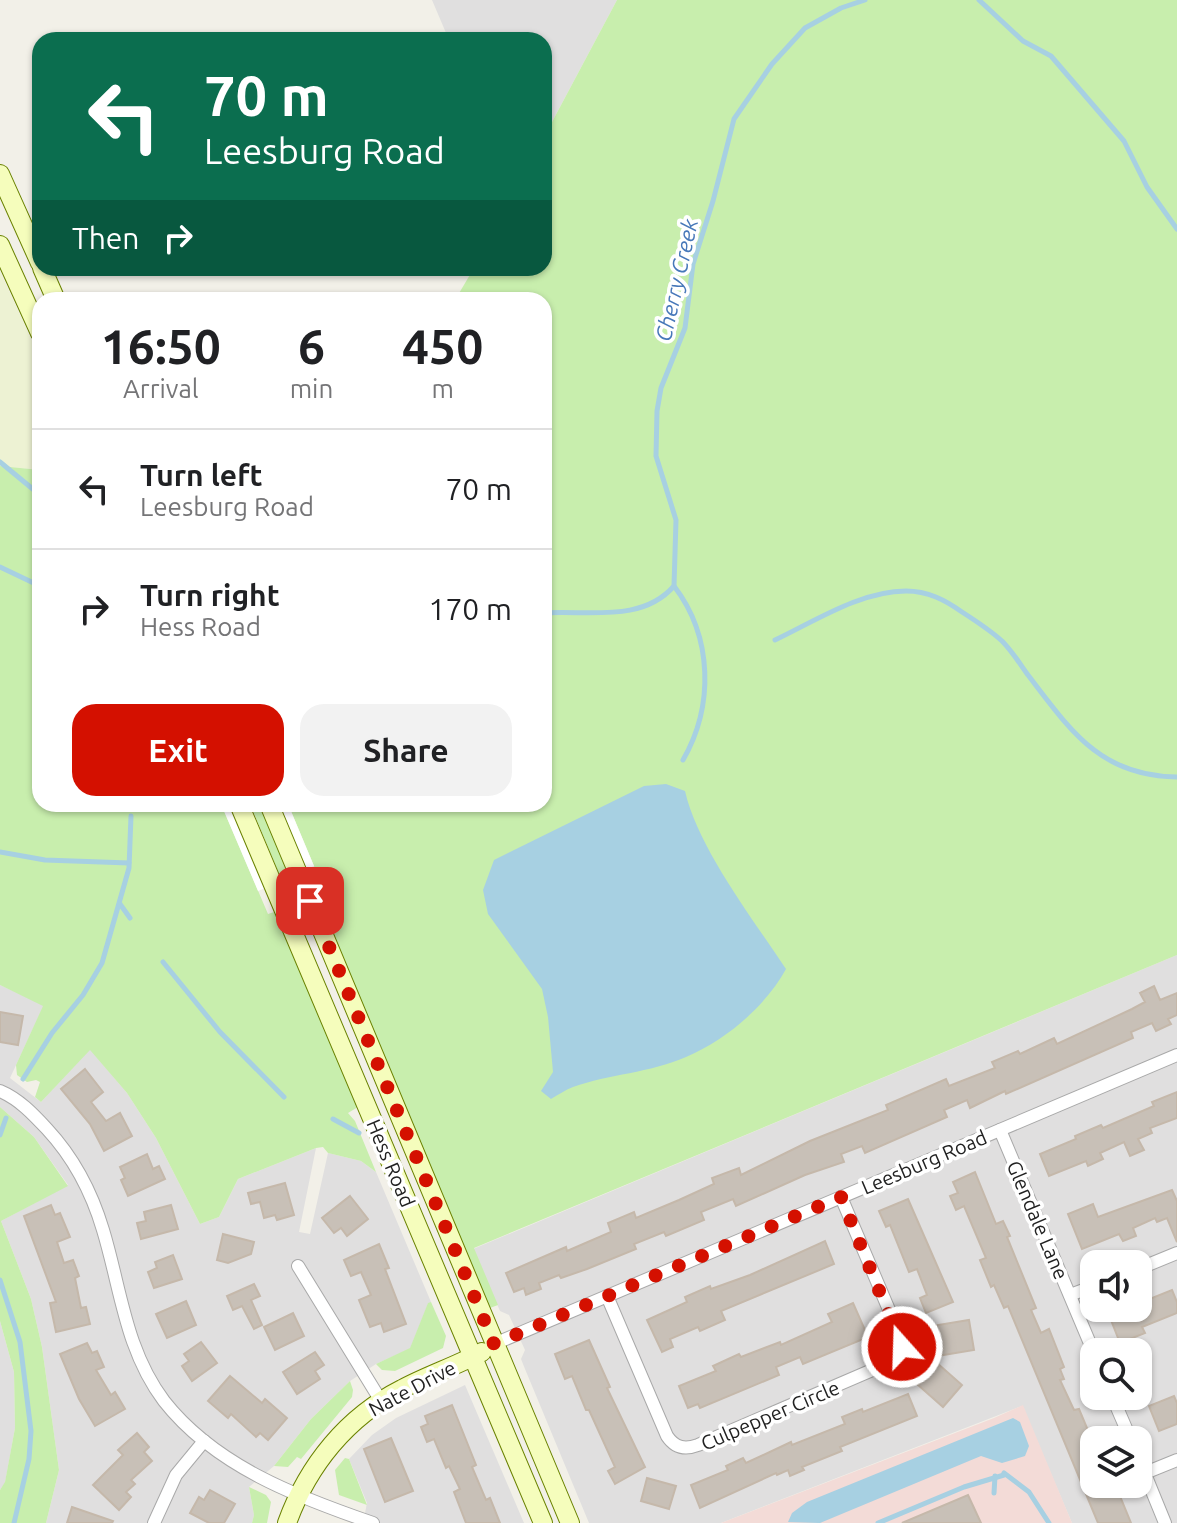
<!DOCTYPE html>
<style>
body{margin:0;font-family:Ubuntu,sans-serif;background:#f2f2f2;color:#202124;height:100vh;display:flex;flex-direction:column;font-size:30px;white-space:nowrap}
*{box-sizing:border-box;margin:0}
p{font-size:26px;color:#757577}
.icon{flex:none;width:44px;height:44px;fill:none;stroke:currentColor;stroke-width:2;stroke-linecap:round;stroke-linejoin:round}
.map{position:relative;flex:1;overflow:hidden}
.sheet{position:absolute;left:32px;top:292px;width:520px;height:520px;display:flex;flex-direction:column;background:#fff;border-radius:24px;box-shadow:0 2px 6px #0004}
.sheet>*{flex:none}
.top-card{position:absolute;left:32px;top:32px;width:520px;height:244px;border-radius:24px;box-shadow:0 2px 6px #0004;background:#0b6e4f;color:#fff;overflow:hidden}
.controls{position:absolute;left:1080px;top:1250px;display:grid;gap:16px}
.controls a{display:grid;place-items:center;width:72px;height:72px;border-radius:16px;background:#fff;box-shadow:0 2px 6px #0004;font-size:40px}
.pin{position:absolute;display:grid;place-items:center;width:68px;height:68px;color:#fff;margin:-34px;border-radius:16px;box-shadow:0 4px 12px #0006}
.me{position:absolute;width:88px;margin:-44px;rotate:340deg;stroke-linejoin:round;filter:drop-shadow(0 0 6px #0008)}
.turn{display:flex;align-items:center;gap:28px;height:168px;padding:0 40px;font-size:36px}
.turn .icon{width:104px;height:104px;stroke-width:2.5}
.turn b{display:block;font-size:56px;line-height:68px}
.then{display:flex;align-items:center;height:76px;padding:0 40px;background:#0003;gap:16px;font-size:30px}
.eta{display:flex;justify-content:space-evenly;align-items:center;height:136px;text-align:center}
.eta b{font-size:48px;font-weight:700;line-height:56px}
.cta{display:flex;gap:16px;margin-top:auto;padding:16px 40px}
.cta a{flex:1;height:92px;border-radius:24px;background:#d41000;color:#fff;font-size:32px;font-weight:700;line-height:92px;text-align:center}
.cta a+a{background:#f2f2f2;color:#202124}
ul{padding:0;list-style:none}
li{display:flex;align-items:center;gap:24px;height:120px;padding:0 40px;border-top:2px solid #e0e0e0}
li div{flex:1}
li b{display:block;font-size:30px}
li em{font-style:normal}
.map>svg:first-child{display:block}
.residential{fill:#e0dfdf;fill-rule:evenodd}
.commercial{fill:#f3dbd7}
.farmland{fill:#edf2d3}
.grass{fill:#c8eead}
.water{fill:#a7d0e2}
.pier{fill:#fff}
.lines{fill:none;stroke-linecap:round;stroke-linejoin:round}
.stream{stroke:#a7d0e2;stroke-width:5}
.building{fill:#c8c0b7;stroke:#c5b8aa;stroke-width:2}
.street-casing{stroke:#a9a9a9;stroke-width:14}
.secondary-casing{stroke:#6a8200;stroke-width:20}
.street{stroke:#fff;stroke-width:12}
.secondary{stroke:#f5fdbc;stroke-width:18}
.route{stroke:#d41000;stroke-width:14;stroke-dasharray:0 25.2}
.labels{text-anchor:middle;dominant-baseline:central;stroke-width:7;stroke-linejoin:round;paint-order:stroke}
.street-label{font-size:20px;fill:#222;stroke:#fff}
.water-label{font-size:22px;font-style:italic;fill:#4778b9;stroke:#fff}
</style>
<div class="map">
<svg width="1177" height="1523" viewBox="0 0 1177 1523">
<rect width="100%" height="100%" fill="#f2f0e8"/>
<g class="residential">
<polygon points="432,0 617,0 544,137 544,40 449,40"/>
<path d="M1177,955v568h-105l-50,-117 -301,117h-132l-64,-154 -4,-10 4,-9 -16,-35 -9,-4 -27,-62zM1094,1264h44v44h-44zM1094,1352h44v44h-44zM1094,1440h44v44h-44z"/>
<polygon points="0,985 44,1005 10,1078 41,1102 90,1049 127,1093 156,1138 200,1224 219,1217 238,1179 316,1148 299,1232 310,1234 328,1153 361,1161 376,1172 431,1302 428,1304 410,1349 376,1364 350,1381 311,1419 274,1466 249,1487 254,1515 252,1523 46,1523 59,1470 42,1347 31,1299 1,1221 68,1185 34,1137 0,1107"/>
<polygon points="0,1321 14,1372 15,1428 5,1483 0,1490"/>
<polygon points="465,1385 524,1523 363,1523 367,1503 349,1459 372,1435 396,1418"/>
</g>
<polygon class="commercial" points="1023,1405 1072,1523 721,1523 994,1418"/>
<polygon class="farmland" points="0,271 40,358 40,470 0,466"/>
<g class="grass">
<polygon points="617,0 1177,0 1177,955 474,1248 498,1305 490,1308 312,883 319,878 288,804 544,804 544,300 455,300 474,268 544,268 544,137"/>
<polygon points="0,466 40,470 40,804 221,804 268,914 274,912 358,1107 348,1113 355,1121 376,1172 361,1161 328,1153 323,1147 316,1148 238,1179 219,1217 200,1224 156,1138 127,1093 90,1050 41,1102 35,1097 40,1082 36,1080 27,1082 17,1075 16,1065 43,1006 0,985"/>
<polygon points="250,804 259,804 290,877 282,881"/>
<polygon points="0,1107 34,1137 68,1186 1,1221 31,1299 42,1347 59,1470 46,1523 0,1523 0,1490 5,1482 15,1428 14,1372 0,1321"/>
<polygon points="431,1302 446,1336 443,1348 395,1371 382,1370 376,1364 410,1348 428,1303"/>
<polygon points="350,1381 353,1390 352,1397 301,1459 297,1457 288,1467 274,1466 311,1419"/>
<polygon points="345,1458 349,1459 367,1505 339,1495 335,1470"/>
<polygon points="249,1487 266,1495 271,1502 267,1523 252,1523 254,1515"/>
</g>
<g class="water">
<path d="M666,784l19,7c13,57 68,128 101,178 -21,38 -60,71 -100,88 -36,16 -77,17 -113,30 -8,3 -15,8 -22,12l-10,-8 12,-19 -5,-55 -6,-28 -54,-75 -5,-24 11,-30 150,-74z"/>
<polygon points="1013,1418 1020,1422 1029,1446 1025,1456 1002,1463 981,1456 820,1523 788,1522 792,1513 807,1502"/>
</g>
<g class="pier">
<polygon points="221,804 250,804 282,881 258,891"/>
<polygon points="259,804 288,804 314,866 290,877"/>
</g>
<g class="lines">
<g class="stream">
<polyline points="979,0 1023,41 1051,56 1124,141 1147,187 1177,229"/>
<polyline points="0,462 40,495"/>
<polyline points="0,567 40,586"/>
<path d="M674,586c39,51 40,120 9,174"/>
<path d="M544,613c44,-3 98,10 130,-27l2,-66 -20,-64 1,-45 4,-23 24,-60 8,-64 20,-63 21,-82 38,-55 33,-36 36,-20 24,-8"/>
<path d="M775,640c40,-19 86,-49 131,-49 22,0 39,9 56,21 14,9 28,18 40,29 10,10 18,23 26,34 43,56 72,101 149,102"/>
<polyline points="0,852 45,860 129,863"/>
<polyline points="120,904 130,918"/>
<polyline points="163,962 220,1032 284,1097"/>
<polyline points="23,1079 52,1033 83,995 102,963 129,868 131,816"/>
<polyline points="333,1119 359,1133"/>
<polyline points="0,1135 6,1118"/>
<polyline points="0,1280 20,1342 31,1431 29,1459 14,1523"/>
<polyline points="1004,1473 1029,1492 1049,1523"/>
<polyline points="994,1493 995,1476"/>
<polyline points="878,1523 964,1487 1004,1475"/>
</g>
</g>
<g class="building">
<polygon points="1154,986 1160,1000 1177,993 1177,1015 1168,1019 1171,1024 1156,1031 1152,1023 1131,1032 1133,1038 1006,1094 1005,1091 970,1108 967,1100 944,1110 947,1117 865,1153 862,1146 841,1154 844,1162 805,1175 736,1206 733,1199 701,1212 704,1220 666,1236 664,1232 634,1244 636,1249 587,1269 561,1278 559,1275 539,1283 541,1289 526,1295 524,1288 514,1292 506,1273 566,1247 567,1251 611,1232 608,1223 634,1212 636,1218 679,1200 714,1184 712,1178 739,1168 741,1175 810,1141 888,1110 886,1105 946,1079 949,1086 995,1068 992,1062 1018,1051 1020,1054 1054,1038 1057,1044 1132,1009 1145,1002 1140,993"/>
<polygon points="0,1012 23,1016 18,1045 0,1042"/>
<polygon points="85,1069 103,1092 91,1102 106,1121 120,1113 132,1136 104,1151 90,1124 61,1089"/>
<polygon points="1177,1092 1177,1118 1150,1128 1152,1133 1138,1139 1144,1150 1130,1156 1124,1142 1100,1153 1103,1159 1088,1166 1086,1161 1049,1176 1040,1154 1076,1139 1075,1136 1101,1125 1103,1128 1154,1106 1152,1102"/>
<polygon points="147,1154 153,1169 159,1166 165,1179 128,1196 121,1180 125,1178 120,1167"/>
<polygon points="975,1172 996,1224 1003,1221 1010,1236 1007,1237 1036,1308 1031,1310 1041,1333 1049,1329 1064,1367 1060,1369 1064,1379 1060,1380 1074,1410 1079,1409 1089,1433 1094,1431 1094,1484 1115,1484 1131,1523 1098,1523 1008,1306 1004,1308 994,1285 991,1287 980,1260 986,1258 964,1206 956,1210 950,1196 958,1193 953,1182"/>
<polygon points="285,1183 294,1215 277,1220 275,1215 264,1218 260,1202 251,1204 248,1193"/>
<polygon points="1172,1190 1177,1201 1177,1242 1167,1218 1157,1222 1155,1218 1133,1228 1136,1236 1123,1241 1119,1234 1082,1249 1068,1214 1093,1204 1098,1217"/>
<polygon points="350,1196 368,1219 347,1236 341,1228 334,1233 322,1218"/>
<polygon points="908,1199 953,1302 926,1313 920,1298 927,1295 917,1269 909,1272 890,1225 886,1227 879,1211"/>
<polygon points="51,1205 55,1215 60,1213 70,1237 57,1242 64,1263 73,1260 79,1276 75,1278 81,1308 86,1307 90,1324 56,1332 50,1303 56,1302 24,1216"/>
<polygon points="171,1205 178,1229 141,1239 137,1223 146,1221 144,1212"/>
<polygon points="223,1234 254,1242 251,1254 228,1263 217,1260"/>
<polygon points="825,1241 834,1264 721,1311 725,1320 700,1331 698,1327 670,1339 673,1347 662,1352 647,1320 687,1302 685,1297 710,1286 711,1289 750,1275"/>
<polygon points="379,1244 389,1268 385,1269 406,1324 384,1332 381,1323 370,1327 359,1300 371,1295 361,1272 351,1276 344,1260"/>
<polygon points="173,1255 182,1279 154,1288 148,1272 157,1268 155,1262"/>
<polygon points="254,1284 260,1296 251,1300 262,1325 254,1329 242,1306 233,1310 227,1296"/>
<polygon points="1172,1290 1177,1302 1177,1313 1142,1327 1145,1333 1120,1343 1111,1320 1149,1305 1147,1300"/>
<polygon points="186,1301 196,1325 167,1338 156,1314"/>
<polygon points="853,1303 868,1337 803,1364 800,1357 776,1367 779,1375 700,1408 698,1404 688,1408 679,1386 716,1371 713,1366 739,1354 741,1357 780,1342 781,1345 832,1322 828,1314"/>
<polygon points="293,1313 304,1336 275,1350 264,1327"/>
<polygon points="969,1320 974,1350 937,1356 932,1326"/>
<polygon points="589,1340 610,1387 607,1388 645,1467 615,1484 608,1471 615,1467 589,1410 586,1410 572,1376 565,1379 555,1354"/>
<polygon points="201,1342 217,1363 192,1381 182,1366 189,1361 184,1354"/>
<polygon points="87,1343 92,1353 97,1351 104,1367 96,1370 111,1395 115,1392 125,1409 95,1426 79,1399 60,1354"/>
<polygon points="315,1352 324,1365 315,1371 320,1379 297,1394 283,1372"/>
<polygon points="937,1363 962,1385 943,1407 918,1385"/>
<polygon points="230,1376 262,1403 265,1399 287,1418 268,1440 260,1433 256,1437 231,1414 228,1418 208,1401"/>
<polygon points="908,1394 917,1416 840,1447 842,1451 802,1467 804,1470 790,1476 788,1470 777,1475 776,1473 700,1508 691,1485 728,1470 726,1466 743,1458 746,1463 791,1442 792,1445 845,1424 842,1417 862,1409 863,1412"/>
<polygon points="1174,1396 1177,1403 1177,1424 1159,1431 1149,1406"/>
<polygon points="452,1405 476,1465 472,1467 486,1500 490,1498 500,1523 466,1523 454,1492 460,1489 449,1466 446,1468 434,1439 427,1442 421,1427 428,1424 425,1416"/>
<polygon points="137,1433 149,1447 144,1452 152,1461 131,1480 135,1484 126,1492 131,1497 119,1510 93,1485 123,1455 118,1450"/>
<polygon points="391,1438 413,1491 385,1502 364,1449"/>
<polygon points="647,1478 676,1486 669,1509 641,1501"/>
<polygon points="210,1490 235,1504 224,1523 209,1523 190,1513 199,1497 204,1500"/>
<polygon points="968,1495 981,1523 902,1523"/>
<polygon points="72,1507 113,1521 112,1523 67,1523"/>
</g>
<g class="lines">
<defs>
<g id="street">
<path d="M0,1091c19,8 33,23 47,38 26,28 45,64 56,101 18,59 22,119 61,171 51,65 133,96 209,122"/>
<polyline points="1000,1130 1094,1353"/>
<polyline points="298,1266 381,1401"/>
<polyline points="1138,1269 1177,1253"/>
<polyline points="1070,1295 1094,1286"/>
<path d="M607,1296l60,140c8,12 18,14 31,9l200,-86 4,-12 -1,-9 -60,-141"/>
<polyline points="494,1344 1177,1055"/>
<polyline points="1112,1396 1131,1440"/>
<polyline points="1138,1457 1165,1523"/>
<polyline points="1145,1473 1177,1460"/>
<polyline points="154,1523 176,1475 204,1441"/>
</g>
<g id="secondary">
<polyline points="0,174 40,263"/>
<polyline points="0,245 40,333"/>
<polyline points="42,268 56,300"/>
<polyline points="239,804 543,1523"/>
<polyline points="269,804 570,1523"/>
<path d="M287,1523c21,-58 60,-106 115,-134 26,-14 54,-23 80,-37"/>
</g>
</defs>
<use href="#street" class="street-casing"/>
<use href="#secondary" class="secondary-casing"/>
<use href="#street" class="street"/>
<use href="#secondary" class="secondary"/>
</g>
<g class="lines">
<polyline class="route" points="310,901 494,1344 841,1197 902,1347"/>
</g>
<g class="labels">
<g class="street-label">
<text transform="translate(924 1162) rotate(-23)">Leesburg Road</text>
<text transform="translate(391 1163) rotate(67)">Hess Road</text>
<text transform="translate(1038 1220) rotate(67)">Glendale Lane</text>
<text transform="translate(412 1388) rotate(-28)">Nate Drive</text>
<text transform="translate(770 1415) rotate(-23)">Culpepper Circle</text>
</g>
<g class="water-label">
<text transform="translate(676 280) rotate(-77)">Cherry Creek</text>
</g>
</g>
</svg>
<div class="controls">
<a><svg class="icon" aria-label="sound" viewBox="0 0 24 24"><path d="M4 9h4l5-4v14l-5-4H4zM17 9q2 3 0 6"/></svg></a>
<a><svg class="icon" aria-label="search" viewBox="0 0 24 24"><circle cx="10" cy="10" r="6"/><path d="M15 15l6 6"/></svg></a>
<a><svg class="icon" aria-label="layers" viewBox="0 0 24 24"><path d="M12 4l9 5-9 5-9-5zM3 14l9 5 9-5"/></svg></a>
</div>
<div class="pin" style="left:310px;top:901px;background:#d93025"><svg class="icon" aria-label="arrive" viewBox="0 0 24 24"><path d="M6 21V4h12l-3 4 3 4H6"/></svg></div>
<svg class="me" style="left:902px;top:1347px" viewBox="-20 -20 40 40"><circle r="17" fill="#d41000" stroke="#fff" stroke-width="3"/><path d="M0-11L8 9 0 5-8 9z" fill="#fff"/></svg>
<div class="top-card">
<div class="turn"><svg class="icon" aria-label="left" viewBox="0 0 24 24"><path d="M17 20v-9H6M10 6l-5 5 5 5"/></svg><div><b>70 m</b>Leesburg Road</div></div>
<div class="then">Then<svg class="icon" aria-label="right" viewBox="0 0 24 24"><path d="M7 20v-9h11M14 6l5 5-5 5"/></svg></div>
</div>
<section class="sheet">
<div class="eta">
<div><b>16:50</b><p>Arrival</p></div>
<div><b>6</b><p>min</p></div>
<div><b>450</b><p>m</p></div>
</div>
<ul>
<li><svg class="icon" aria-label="left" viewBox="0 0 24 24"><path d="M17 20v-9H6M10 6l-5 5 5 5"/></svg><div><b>Turn left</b><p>Leesburg Road</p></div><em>70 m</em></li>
<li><svg class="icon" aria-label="right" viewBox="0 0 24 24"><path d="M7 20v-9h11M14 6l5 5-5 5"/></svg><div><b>Turn right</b><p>Hess Road</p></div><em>170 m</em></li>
</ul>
<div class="cta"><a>Exit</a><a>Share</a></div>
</section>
</div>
